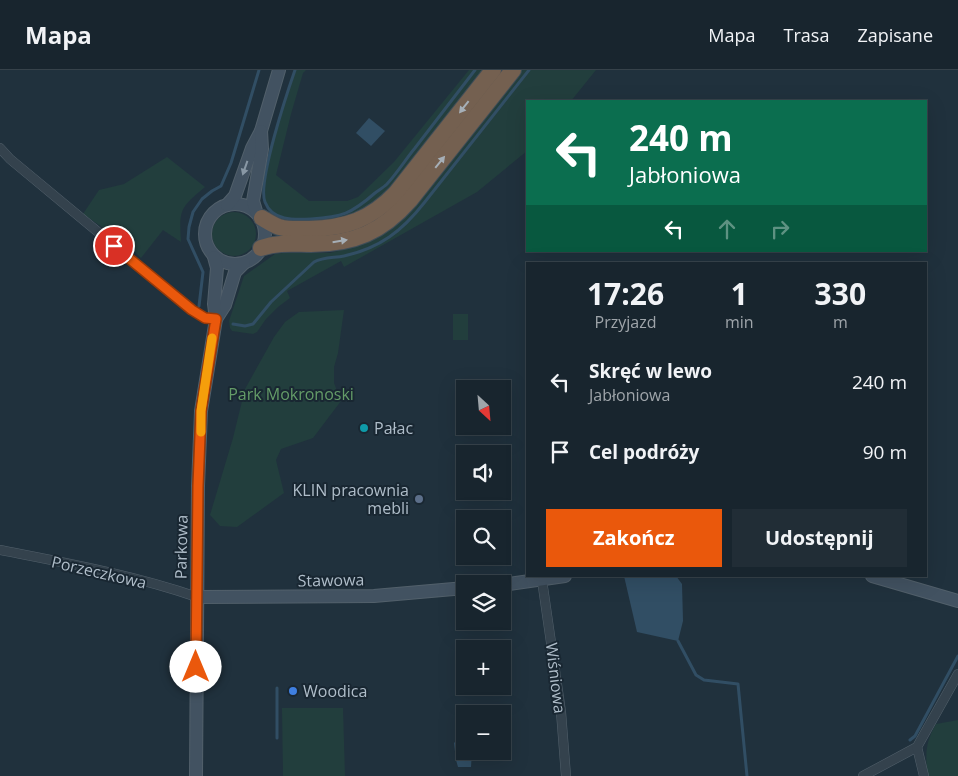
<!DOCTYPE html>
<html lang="pl">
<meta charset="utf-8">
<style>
body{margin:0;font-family:"Open Sans",sans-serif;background:#212d36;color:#f1f3f6;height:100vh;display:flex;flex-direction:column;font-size:19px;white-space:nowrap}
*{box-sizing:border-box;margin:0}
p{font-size:16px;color:#9fa5aa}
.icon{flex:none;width:28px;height:28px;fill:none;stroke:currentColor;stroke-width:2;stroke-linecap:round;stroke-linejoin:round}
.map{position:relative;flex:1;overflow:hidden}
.sheet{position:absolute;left:526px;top:192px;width:401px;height:315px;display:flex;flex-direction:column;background:#18252e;border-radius:0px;box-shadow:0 5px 20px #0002,0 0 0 1px #36424a}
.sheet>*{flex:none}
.banner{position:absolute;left:526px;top:30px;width:401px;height:152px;border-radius:0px;box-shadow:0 5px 20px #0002,0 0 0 1px #36424a;background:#0b6e4f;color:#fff;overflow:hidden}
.needle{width:32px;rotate:154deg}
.fabs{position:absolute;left:456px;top:310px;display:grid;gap:10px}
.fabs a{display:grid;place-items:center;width:55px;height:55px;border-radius:0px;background:#18252e;box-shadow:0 5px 20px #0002,0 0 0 1px #36424a;font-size:25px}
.pin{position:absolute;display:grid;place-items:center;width:42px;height:42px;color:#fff;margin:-21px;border:2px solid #fff;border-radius:50%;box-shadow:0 1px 5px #0007}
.me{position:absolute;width:55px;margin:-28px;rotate:0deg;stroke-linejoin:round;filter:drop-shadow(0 0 4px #0008)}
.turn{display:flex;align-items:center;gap:18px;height:105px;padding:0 20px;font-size:22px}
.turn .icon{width:65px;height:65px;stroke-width:2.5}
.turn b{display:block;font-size:35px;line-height:42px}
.lanes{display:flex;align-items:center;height:48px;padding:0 20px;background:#0003;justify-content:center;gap:25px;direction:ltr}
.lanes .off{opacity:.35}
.eta{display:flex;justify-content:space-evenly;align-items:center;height:85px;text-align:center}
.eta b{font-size:30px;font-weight:700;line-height:35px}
.button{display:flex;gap:10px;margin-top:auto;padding:10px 20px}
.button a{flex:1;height:58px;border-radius:0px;background:#ea580c;color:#fff;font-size:20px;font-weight:700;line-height:58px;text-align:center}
.button a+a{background:#212d36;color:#f1f3f6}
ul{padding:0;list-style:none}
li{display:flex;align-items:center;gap:15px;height:70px;padding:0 20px}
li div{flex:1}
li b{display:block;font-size:19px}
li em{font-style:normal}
header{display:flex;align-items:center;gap:30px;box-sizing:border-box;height:70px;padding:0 25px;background:#18252e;border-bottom:1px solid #36424a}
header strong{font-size:24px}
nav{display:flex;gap:28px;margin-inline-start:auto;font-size:18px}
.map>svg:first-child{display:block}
.green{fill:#223e3d}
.water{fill:#314e64}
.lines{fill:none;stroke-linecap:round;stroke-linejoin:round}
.stream{stroke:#314e64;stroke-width:3}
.street-casing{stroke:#52606b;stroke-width:10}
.secondary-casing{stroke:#52606b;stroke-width:14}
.highway-casing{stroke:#3f4d58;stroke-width:18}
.street{stroke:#34424d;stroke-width:9}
.secondary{stroke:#425261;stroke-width:12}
.highway{stroke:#746050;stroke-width:16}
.oneway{fill:#a6afb7}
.oneway2{fill:#8998a5}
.route-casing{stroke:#983908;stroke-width:12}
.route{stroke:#ea580c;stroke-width:9}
.slow{stroke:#f59e0b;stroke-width:9}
.culture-dot{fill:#0f9aa8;stroke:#192732;stroke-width:2}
.service-dot{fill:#5c6f8a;stroke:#192732;stroke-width:2}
.shop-dot{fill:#3f7fe0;stroke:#192732;stroke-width:2}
.labels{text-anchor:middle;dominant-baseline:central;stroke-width:4;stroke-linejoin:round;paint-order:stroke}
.park-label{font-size:16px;fill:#649c68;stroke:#192732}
.poi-label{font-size:16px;fill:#afbdc9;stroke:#192732;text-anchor:start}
.street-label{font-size:16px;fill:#afbdc9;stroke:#192732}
</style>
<header>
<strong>Mapa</strong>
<nav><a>Mapa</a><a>Trasa</a><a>Zapisane</a></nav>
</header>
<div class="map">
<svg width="958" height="706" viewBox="0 0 958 706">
<rect width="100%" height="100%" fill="#20313d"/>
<g class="green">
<path d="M296,0h10l-3,3 -12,41 -15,61 33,26h38l11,-4 36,-35 75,-92h18l-92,116 -19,17 -30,16 -52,4v-5c-10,0 -22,-3 -27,-13 -11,-20 21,-111 29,-135z"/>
<polygon points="522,0 596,0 571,31 528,31 527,81 477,122 344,197 341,191 287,221 290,228 278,237 266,249 257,262 253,264 232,261 230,258 229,251 244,206 275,184 283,183 330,183 361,175 387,162 407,145"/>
<path d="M167,87l38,30c-25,21 -26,22 -24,55l-18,-12 -22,28 -14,-14 -44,-30 16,-24 25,-6z"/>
<circle cx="234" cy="164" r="22"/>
<polygon points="344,240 338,283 334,297 334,313 341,331 313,368 281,379 276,390 284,423 237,457 220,456 210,445 233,368 245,319 274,267 285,252 299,242"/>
<rect x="453" y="244" width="15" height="26"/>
<polygon points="282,638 343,638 345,706 283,706"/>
<path d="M958,650v56h-30c-3,-21 -3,-33 8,-52z"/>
</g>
<g class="water">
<polygon points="369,48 385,61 371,76 356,63"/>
<polygon points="624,506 676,506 682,514 683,551 678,571 637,562"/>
<polygon points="465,668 465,681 472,681 471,697 458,697 456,690 454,673 458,669"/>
</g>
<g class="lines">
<g class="stream">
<path d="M295,0c-8,23 -38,113 -30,132 7,19 29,18 46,17 31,-2 40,-5 64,-26 4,-3 9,-6 12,-9 10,-11 19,-25 28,-36 20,-26 40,-52 60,-78"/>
<polyline points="199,236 203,202 188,169 189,157 193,142 202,129 212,121 221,116 231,93 259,0"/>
<path d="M233,254l12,2 8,-2 18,-22 43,-40c9,-5 20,-4 30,-6 36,-8 58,-25 80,-53l105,-133"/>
<polyline points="678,571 696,605 704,610 738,614 747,706"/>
<polyline points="277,618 277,668"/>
<polyline points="910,670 915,666 958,586"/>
</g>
<defs>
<g id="street">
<polyline points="0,78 10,89 192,240 205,248 216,249"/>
<path d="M0,480c66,13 133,25 197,47"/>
<polyline points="542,510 561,642 566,706"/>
<polyline points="863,706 917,677"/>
<polyline points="924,706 917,677 958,604"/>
</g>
<g id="secondary">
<circle cx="235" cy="164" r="30"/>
<polyline points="227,135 235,126 252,78 261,61 279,0"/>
<polyline points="256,141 253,131 262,79 261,61"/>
<polyline points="216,249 225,235 235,202 244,193"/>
<polyline points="872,506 958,531"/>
<polyline points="502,515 565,506"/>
<polyline points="197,527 374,526 465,518"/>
<polyline points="196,706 198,416 201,341 216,249 214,234 217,198 214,187"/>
</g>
<g id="highway">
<path d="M262,148c5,3 11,7 17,9 9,3 20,2 30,2 37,-1 61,-9 87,-36l97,-123"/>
<path d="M261,178c17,-6 33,-4 50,-4 43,0 71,-12 99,-44l103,-130"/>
</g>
</defs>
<use href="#street" class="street-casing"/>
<use href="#secondary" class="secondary-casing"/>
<use href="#highway" class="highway-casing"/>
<use href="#street" class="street"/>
<use href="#secondary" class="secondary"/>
<use href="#highway" class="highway"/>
</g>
<defs><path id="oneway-solid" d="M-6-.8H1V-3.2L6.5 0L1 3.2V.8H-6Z" transform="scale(1.25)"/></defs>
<g class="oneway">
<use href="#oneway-solid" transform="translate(464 37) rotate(128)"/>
<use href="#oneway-solid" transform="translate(440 92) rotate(-51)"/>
<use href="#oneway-solid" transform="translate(340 171) rotate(-9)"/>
</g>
<use class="oneway2" href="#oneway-solid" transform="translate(245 98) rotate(109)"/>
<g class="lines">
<defs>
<polyline id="route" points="114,176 192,240 205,248 216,249 201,341 198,416 196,597"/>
</defs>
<use href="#route" class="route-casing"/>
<use href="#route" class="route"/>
<polyline class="slow" points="201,362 201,341 212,268"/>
</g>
<circle class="culture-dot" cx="364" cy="358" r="5"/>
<circle class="service-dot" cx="419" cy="429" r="5"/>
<circle class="shop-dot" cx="293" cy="621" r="5"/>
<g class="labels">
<g class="park-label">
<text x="291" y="324">Park Mokronoski</text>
</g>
<g class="poi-label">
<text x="374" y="358">Pałac</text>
<text x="409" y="420" text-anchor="end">KLIN pracownia<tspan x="409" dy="18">mebli</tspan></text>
<text x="303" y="621">Woodica</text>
</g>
<g class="street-label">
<text transform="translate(181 477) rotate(-89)">Parkowa</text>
<text transform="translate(99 502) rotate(13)">Porzeczkowa</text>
<text transform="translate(331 510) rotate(-1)">Stawowa</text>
<text transform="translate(556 608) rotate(83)">Wiśniowa</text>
</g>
</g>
</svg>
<div class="fabs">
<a><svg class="needle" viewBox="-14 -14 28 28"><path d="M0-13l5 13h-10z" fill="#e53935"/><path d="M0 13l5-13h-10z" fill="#9fa5aa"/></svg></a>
<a><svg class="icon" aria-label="sound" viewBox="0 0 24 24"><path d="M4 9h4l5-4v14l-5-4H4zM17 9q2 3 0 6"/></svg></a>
<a><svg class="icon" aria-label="search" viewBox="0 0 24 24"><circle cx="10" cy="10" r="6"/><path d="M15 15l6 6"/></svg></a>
<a><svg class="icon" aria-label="layers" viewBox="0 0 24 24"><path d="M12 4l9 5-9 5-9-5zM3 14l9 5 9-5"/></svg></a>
<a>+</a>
<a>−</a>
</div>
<div class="pin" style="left:114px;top:176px;background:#d93025"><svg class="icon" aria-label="arrive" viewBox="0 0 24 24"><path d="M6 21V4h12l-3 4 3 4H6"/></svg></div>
<svg class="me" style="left:196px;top:597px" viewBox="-20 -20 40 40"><circle r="19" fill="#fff"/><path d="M0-13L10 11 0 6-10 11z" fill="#ea580c"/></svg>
<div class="banner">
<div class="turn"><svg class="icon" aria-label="left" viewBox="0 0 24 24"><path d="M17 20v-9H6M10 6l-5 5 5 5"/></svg><div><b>240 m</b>Jabłoniowa</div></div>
<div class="lanes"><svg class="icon" aria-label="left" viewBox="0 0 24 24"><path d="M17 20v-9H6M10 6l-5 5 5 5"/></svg><svg class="icon off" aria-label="ahead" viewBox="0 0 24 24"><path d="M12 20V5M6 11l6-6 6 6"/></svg><svg class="icon off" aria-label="right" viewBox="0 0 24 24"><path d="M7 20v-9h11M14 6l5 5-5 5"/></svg></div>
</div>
<section class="sheet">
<div class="eta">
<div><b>17:26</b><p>Przyjazd</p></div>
<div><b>1</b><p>min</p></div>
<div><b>330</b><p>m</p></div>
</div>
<ul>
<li><svg class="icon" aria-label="left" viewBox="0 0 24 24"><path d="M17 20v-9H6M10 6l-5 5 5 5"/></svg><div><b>Skręć w lewo</b><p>Jabłoniowa</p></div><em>240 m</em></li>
<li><svg class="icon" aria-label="arrive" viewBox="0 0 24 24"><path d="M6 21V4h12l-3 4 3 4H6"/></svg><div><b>Cel podróży</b></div><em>90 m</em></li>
</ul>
<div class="button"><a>Zakończ</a><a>Udostępnij</a></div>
</section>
</div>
